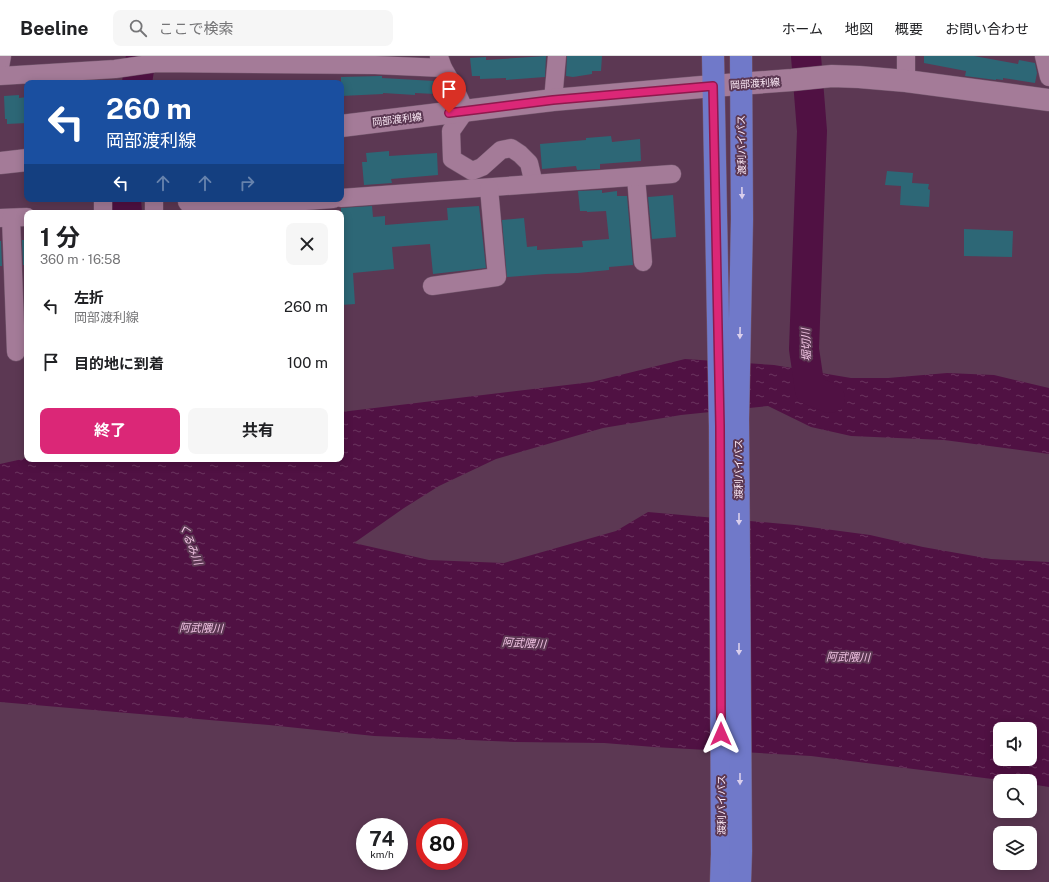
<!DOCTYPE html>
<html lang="ja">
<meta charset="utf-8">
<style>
body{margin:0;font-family:"Public Sans","Noto Sans JP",sans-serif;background:#f6f6f6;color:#202124;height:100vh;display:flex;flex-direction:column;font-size:15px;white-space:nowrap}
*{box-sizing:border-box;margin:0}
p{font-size:13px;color:#757577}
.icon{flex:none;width:22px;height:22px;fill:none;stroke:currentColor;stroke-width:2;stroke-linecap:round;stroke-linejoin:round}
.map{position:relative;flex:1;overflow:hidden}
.sheet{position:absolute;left:24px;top:154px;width:320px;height:252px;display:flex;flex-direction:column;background:#fff;border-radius:8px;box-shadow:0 2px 10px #0003}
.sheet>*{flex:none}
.top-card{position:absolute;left:24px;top:24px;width:320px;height:122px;border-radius:8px;box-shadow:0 2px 10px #0003;background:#1a4fa0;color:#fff;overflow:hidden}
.controls{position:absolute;left:993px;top:666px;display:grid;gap:8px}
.controls a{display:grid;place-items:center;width:44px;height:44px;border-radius:8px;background:#fff;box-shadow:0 2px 10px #0003;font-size:20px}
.speed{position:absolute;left:356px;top:762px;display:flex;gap:8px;font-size:20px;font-weight:700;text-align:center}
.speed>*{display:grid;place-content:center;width:52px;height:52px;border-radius:50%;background:#fff;box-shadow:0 2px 10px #0003;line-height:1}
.speed small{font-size:10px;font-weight:400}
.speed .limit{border:6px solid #d22;background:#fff;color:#111}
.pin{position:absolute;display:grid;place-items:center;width:34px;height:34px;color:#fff;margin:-41px -17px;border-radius:50% 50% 50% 0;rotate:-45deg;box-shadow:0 0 4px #0007}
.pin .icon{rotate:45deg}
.me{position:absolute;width:44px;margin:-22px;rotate:0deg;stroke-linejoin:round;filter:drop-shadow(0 0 3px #0008)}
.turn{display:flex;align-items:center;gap:14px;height:84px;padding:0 16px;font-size:18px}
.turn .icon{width:52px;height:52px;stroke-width:2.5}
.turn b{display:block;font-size:28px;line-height:34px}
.lanes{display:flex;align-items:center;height:38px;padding:0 16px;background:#0003;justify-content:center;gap:20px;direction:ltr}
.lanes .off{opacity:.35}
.round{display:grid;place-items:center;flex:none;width:42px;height:42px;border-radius:8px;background:#f6f6f6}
.overview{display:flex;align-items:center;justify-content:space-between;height:68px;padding:0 16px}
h1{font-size:24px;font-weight:700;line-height:30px}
.button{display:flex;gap:8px;margin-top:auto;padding:8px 16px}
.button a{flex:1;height:46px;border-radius:8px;background:#db2777;color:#fff;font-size:16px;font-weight:700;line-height:46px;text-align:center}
.button a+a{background:#f6f6f6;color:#202124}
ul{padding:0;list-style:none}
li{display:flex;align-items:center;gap:12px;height:56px;padding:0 16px}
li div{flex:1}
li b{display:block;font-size:15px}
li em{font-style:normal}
header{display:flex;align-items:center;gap:24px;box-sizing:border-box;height:56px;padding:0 20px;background:#fff;border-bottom:1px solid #e0e0e0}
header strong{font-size:19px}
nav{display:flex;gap:22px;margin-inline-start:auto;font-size:14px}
.search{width:280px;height:36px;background:#f6f6f6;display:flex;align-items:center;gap:10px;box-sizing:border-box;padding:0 14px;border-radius:8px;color:#757577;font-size:15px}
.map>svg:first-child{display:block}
.water{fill:url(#water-ripples);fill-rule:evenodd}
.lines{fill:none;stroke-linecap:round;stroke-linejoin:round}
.river{stroke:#501143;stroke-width:30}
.building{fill:#2d6776}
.street-casing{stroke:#75586e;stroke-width:19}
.secondary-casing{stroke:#75586e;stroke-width:23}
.highway-casing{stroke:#75586e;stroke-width:23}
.street{stroke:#a47b98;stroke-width:18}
.secondary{stroke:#a47b98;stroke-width:22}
.highway{stroke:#7079c9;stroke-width:22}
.oneway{fill:#dacfec}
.route-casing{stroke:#8e194d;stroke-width:10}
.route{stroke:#db2777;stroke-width:7}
.labels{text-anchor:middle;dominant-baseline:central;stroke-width:4;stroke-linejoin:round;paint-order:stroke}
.street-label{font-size:10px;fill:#feecf8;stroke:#5c3853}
.water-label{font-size:11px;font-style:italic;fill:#f3c5e5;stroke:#5c3853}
</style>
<header>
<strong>Beeline</strong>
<div class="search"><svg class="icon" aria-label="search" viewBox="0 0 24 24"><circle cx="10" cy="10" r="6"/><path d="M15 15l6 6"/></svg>ここで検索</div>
<nav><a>ホーム</a><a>地図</a><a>概要</a><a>お問い合わせ</a></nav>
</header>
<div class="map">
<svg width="1049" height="826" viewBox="0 0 1049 826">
<defs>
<pattern id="water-ripples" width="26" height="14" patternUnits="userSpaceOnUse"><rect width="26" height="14" fill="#501143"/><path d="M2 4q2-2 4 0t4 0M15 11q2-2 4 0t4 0" fill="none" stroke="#6a345f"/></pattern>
</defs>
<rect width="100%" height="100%" fill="#5c3853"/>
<path class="water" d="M685,303l89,6 77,13h37l59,-5 47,2 55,13v66l-105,-14 -93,-4 -40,-9 -43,-21 -87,9 -78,13 -107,31 -57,27 -35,22 -50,35 75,17 75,3 112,-32 32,-19 147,13 75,10 53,12 68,12 58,3v225l-19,-3v-3h-22l-197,-25 -157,-9 -50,-4 -90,-1 -140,-6 -105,-11 -269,-23v-238l27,-6 314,1v-47l251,-30zM1000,673h30v30h-30z"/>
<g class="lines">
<g class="river">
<polyline points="806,0 812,75 804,293 810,334 830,342"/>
<polyline points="137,27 141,0"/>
<polyline points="126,143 127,157"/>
</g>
</g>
<g class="building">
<polygon points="546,0 545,21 506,24 506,22 480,23 480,20 472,20 470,2 486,1 486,4"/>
<polygon points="567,0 602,0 601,15 592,15 592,18 573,21 566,20"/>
<polygon points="924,0 974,0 1018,8 1019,4 1035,7 1037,17 1035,27 1003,22 1003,24 996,23 996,24 965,20 966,15 924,7"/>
<polygon points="379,20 382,20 382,22 435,25 435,38 415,37 415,39 383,37 383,38 341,40 341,21"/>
<polygon points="19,39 19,42 27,41 27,67 7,68 7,63 5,63 4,40"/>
<polygon points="611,80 612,86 640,83 641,105 600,108 600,113 577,114 576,110 542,113 540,88 586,84 586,82"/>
<polygon points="389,95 389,100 437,97 438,119 391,123 392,127 364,129 362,106 367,106 366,97"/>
<polygon points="887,115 913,117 912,127 929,128 928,133 930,134 929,151 900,149 901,130 885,129"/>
<polygon points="602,134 602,137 617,135 617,140 627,140 633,209 609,211 609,214 578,217 546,218 507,221 502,164 524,162 527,191 537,190 537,194 583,191 582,185 609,183 606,155 587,156 587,155 580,155 578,135"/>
<polygon points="673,139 676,181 652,183 648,141"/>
<polygon points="372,150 373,161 385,160 385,169 448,164 447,152 479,150 486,212 433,218 430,188 392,191 394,213 353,217 355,248 341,249 341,152"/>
<polygon points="964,173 1013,175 1012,201 964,200"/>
<polygon points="22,184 27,184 27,209 23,209"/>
<polygon points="0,185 1,185 2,210 0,210"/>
</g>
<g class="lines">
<defs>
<g id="street">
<polyline points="906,0 906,25"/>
<polyline points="1044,0 1049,21"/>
<polyline points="439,1 443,12 454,31 465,55 451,75 452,103 472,115 482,111 501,94 511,92 520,98 529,107 534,128"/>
<polyline points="0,11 2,0"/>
<polyline points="0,20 115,13 156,7 375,9 443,12"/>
<polyline points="553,44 557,0"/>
<polyline points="636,121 643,206"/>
<polyline points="341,142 672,118"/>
<polyline points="103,143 103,157"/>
<polyline points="154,143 154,157"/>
<polyline points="187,143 187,146 193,153 333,143"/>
<polyline points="0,162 27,161"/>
<polyline points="11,162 16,296"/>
<polyline points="432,230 497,221 489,132"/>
</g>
<g id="secondary">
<polyline points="341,70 553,44 713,30 792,24 832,20 859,21 906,25 1049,44"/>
<polyline points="0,107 27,104"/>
</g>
<g id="highway">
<polyline points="713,0 720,370 722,798 721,826"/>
<polyline points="740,826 741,795 738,363 742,163 741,0"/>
</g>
</defs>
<use href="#street" class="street-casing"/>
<use href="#secondary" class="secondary-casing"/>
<use href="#highway" class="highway-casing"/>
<use href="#street" class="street"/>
<use href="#secondary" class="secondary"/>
<use href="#highway" class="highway"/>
</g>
<defs><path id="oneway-solid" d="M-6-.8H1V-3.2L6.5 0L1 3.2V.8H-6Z"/></defs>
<g class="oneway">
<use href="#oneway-solid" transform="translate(742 137) rotate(89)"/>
<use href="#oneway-solid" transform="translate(740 277) rotate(91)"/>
<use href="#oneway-solid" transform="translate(739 463) rotate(90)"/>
<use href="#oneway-solid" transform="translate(739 593) rotate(90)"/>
<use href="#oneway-solid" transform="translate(740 723) rotate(90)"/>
</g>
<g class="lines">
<defs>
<polyline id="route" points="449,57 553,44 713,30 720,370 721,678"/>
</defs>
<use href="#route" class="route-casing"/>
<use href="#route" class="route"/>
</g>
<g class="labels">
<g class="street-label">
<text transform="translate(755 27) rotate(-4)">岡部渡利線</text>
<text transform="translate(397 63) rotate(-7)">岡部渡利線</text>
<text transform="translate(741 89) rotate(-91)">渡利バイパス</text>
<text transform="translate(738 413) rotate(-90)">渡利バイパス</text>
<text transform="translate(721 749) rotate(-90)">渡利バイパス</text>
</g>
<g class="water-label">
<text transform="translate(806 289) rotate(-92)">堀切川</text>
<text transform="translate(191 488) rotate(69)">くるみ川</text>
<text transform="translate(201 572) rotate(1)">阿武隈川</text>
<text transform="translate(524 587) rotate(3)">阿武隈川</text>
<text transform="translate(848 601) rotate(1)">阿武隈川</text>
</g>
</g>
</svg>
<div class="controls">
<a><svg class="icon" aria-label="sound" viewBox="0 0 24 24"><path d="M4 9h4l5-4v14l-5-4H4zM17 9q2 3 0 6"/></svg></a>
<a><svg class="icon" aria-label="search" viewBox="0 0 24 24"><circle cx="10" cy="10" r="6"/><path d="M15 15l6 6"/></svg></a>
<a><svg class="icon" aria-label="layers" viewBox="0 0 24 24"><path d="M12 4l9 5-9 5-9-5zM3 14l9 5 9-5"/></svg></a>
</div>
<div class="speed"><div>74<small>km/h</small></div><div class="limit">80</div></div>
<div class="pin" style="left:449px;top:57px;background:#d93025"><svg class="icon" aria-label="arrive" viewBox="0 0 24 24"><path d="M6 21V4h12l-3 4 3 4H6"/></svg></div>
<svg class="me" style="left:721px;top:678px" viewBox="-20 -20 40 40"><path d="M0-17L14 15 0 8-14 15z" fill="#db2777" stroke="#fff" stroke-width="4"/></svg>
<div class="top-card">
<div class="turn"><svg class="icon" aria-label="left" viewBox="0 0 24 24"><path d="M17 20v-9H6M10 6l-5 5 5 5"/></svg><div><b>260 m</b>岡部渡利線</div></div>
<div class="lanes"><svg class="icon" aria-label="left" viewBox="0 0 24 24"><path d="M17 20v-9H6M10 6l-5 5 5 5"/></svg><svg class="icon off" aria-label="ahead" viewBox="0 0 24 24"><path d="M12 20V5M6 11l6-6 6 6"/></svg><svg class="icon off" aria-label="ahead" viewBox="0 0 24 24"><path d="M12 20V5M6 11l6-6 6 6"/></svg><svg class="icon off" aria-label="right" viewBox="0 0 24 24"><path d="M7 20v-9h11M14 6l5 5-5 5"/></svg></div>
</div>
<section class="sheet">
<div class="overview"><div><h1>1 分</h1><p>360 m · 16:58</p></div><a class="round"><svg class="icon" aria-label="close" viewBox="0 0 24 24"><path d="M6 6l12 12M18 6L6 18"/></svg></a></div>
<ul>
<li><svg class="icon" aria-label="left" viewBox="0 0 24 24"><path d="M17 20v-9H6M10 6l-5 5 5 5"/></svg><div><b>左折</b><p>岡部渡利線</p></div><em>260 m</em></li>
<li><svg class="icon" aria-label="arrive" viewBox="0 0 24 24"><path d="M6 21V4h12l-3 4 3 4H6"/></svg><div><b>目的地に到着</b></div><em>100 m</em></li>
</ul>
<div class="button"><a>終了</a><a>共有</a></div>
</section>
</div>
